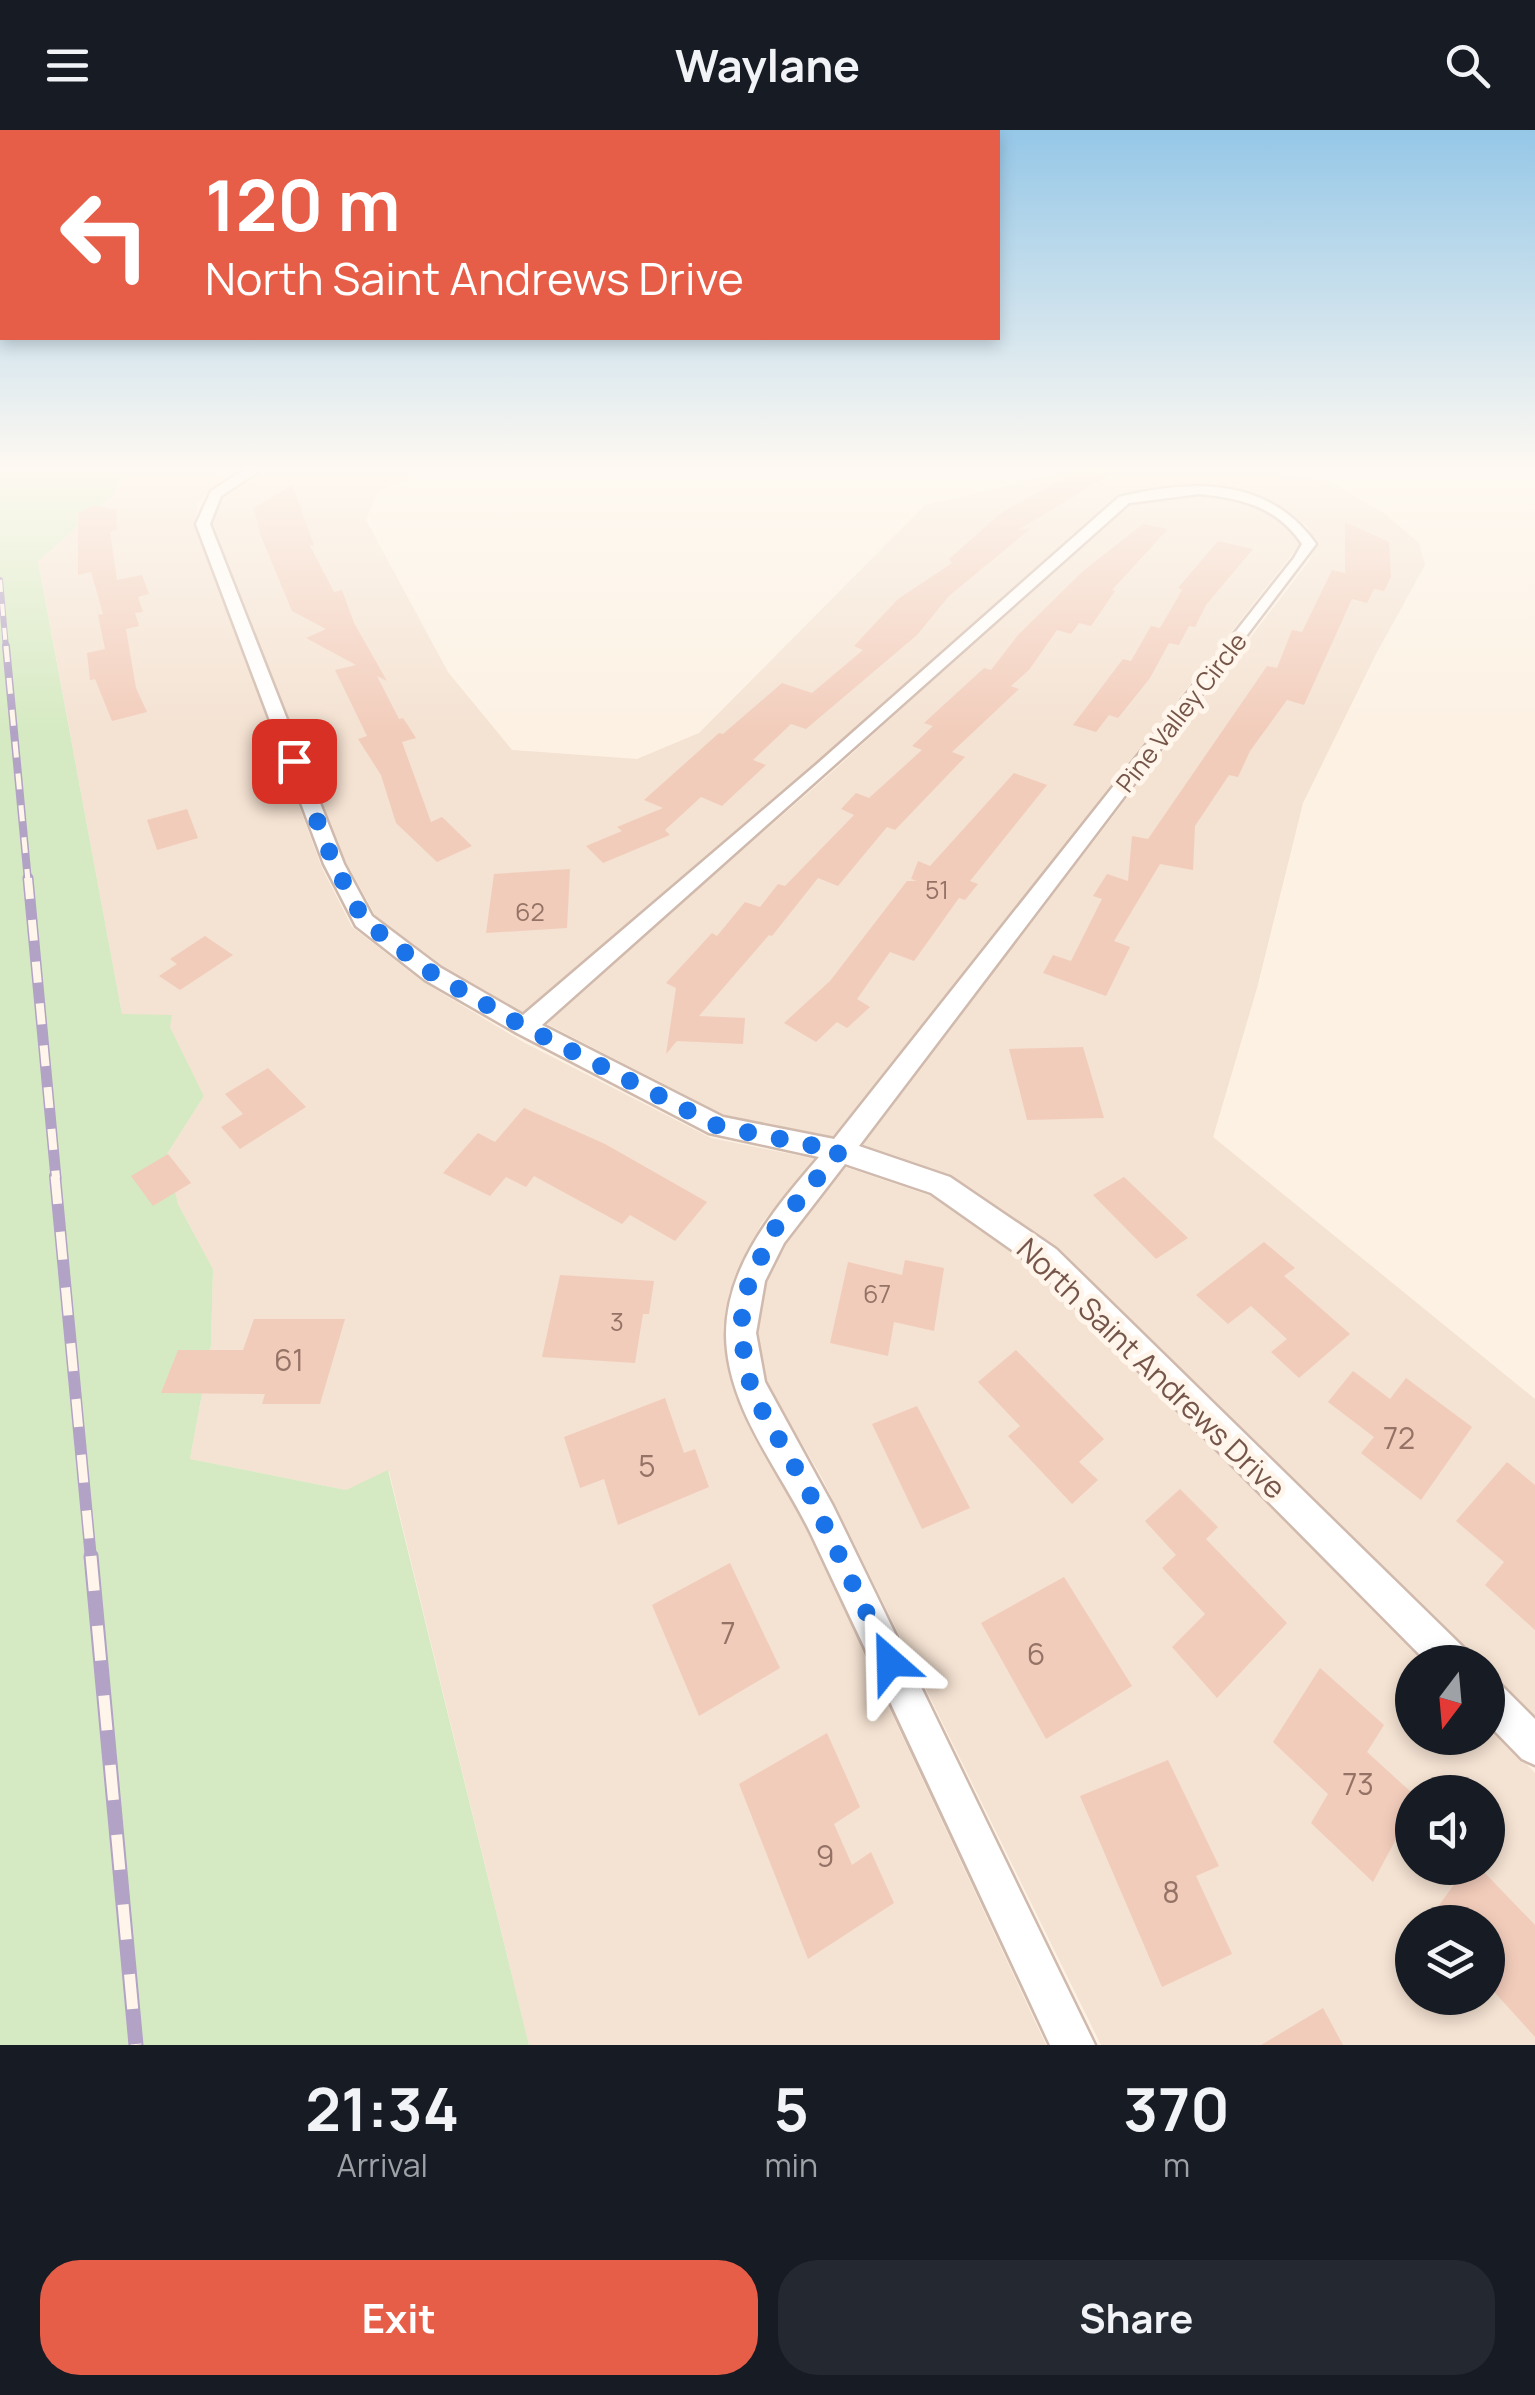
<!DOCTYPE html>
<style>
body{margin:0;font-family:Manrope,sans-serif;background:#242831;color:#f1f3f6;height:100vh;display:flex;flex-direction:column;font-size:38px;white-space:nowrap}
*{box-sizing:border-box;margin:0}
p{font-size:32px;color:#9ea1a6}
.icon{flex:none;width:55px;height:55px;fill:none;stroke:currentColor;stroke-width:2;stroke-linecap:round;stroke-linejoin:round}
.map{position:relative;height:1915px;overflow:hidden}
.details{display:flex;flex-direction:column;background:#171b24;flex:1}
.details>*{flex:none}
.hud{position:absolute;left:0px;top:0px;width:1000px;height:210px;box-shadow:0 5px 15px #0003;background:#e75e48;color:#fff;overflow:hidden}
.needle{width:65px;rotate:196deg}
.tools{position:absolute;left:1395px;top:1515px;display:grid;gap:20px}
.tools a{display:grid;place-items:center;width:110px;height:110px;border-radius:50%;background:#171b24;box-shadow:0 5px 15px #0003;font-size:50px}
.pin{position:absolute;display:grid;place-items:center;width:85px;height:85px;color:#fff;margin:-42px;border-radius:20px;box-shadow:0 5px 15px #0006}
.me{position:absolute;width:110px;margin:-55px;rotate:335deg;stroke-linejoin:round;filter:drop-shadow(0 0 8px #0008)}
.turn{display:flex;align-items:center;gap:35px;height:210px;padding:0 40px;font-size:45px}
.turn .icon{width:130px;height:130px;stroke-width:2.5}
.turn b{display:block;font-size:70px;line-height:85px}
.eta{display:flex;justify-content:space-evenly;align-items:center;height:170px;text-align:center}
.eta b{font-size:60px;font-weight:700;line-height:70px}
.cta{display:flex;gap:20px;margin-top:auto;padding:20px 40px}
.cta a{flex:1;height:115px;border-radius:40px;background:#e75e48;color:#fff;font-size:40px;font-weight:700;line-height:115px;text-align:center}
.cta a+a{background:#242831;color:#f1f3f6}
header{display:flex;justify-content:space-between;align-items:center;height:130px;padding:0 40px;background:#171b24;font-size:45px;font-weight:700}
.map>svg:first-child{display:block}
.residential{fill:#f4e2d2;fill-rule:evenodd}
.green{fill:#d5eac2}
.building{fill:#f2ccbb}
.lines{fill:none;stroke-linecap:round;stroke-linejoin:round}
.minor-casing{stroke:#d0b9ad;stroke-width:5}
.minor{fill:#fff;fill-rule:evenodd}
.rail-far4-casing{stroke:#b2a2c6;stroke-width:6}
.rail-far3-casing{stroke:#b2a2c6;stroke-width:8}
.rail-far2-casing{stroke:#b2a2c6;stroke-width:11}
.rail-far1-casing{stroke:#b2a2c6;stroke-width:12}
.rail-casing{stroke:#b2a2c6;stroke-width:15}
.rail-far4{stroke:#fff5ea;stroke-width:4;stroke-dasharray:12;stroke-linecap:butt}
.rail-far3{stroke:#fff5ea;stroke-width:5;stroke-dasharray:16;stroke-linecap:butt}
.rail-far2{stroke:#fff5ea;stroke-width:8;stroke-dasharray:21;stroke-linecap:butt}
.rail-far1{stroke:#fff5ea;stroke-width:9;stroke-dasharray:28;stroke-linecap:butt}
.rail{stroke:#fff5ea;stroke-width:11;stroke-dasharray:35;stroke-linecap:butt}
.route{stroke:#1a73e8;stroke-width:18;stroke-dasharray:0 32.4}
.labels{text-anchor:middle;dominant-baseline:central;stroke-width:10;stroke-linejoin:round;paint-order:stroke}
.far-street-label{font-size:25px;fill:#755549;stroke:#fff5ea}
.number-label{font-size:25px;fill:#947366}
.near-number-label{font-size:30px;fill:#947366}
.street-label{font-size:30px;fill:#755549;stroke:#fff5ea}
</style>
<header><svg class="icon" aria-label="menu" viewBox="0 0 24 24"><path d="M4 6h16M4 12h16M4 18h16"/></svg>Waylane<svg class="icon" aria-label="search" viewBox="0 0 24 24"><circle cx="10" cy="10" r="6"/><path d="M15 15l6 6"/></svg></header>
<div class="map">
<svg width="1535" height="1915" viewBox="0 0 1535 1915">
<rect width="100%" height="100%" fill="#fcf1e3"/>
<g class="residential">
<polygon points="109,335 254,335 220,350 198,373 195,395 322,738 352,797 423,852 523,912 711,1008 815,1029 761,1094 729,1163 725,1212 736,1268 792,1369 1046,1915 529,1915 389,1341 346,1360 190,1329 211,1215 213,1139 178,1074 167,1024 204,966 170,897 122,884 38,430 84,391 121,348"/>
<polygon points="270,335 449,335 378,361 366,390 448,542 512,620 637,629 699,603 925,375 1098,335 1248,335 1335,355 1384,383 1419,413 1425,435 1376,524 1303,673 1257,858 1213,1007 1535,1269 1535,1589 1488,1542 1488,1532 1478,1532 1057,1118 949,1044 861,1014 1309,431 1317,414 1307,396 1283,378 1222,360 1176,357 1142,360 1117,368 816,634 525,883 443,836 375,785 345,730 211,392 213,372 233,351"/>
<polygon points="1180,363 1220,366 1274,382 1294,398 1301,413 834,1007 725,985 545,893 832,642 1115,383 1130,373"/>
<path d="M845,1037l89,30 103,72 236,236 154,157h-15v76h76v-14l47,49v272h-434l-279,-567 -54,-93 -11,-51 2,-33 26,-62zM1412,1662h76v76h-76zM1412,1792h76v76h-76z"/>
</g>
<polygon class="green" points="0,335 109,335 121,348 111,367 38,431 122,884 172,885 170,897 204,966 167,1024 178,1074 213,1139 211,1215 190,1329 346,1360 388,1340 529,1915 0,1915"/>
<g class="building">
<polygon points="1087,335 1125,335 1018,400 1031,398 949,466 917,505 806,599 791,594 753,630 766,635 722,676 701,667 665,700 670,705 603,733 586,716 622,701 617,697 663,678 644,670 719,603 723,604 782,553 812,563 863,520 854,516 898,469 952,433 949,429 1001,383"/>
<polygon points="292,355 314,415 310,416 334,462 342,460 354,493 387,551 377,546 399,589 403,588 416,608 402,612 431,692 442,687 472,716 437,732 396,693 381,645 358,609 367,606 335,540 356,535 306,508 326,499 292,481 260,404 254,378"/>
<polygon points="94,375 116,380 117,400 110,402 117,450 142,445 149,464 138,467 143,482 135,483 139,496 126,499 136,558 147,582 112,591 95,549 90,550 87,523 105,519 98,485 103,484 91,442 78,445 78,383"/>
<polygon points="1345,392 1389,412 1391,447 1384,461 1374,459 1367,473 1352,469 1304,575 1287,570 1250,621 1238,647 1229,645 1195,696 1193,740 1160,734 1114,811 1130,817 1106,866 1043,843 1053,825 1071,831 1102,769 1093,766 1107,744 1128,751 1132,706 1148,709 1267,536 1277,538 1292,500 1302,502 1332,440 1345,443"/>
<polygon points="1143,394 1168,399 1112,460 1115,461 1091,496 1079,493 1071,504 1057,500 1029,540 1011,556 1019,559 952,622 965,627 895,700 887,697 838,756 818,748 772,806 769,805 699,886 745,888 743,914 677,911 666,924 676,858 666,853 712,803 717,806 745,772 760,777 778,754 785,756 854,685 841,679 856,663 869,668 922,620 912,616 933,596 924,593 984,538 991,540 1018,505 1083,441"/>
<polygon points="1218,411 1253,419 1206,475 1195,497 1189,496 1179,515 1169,513 1150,548 1118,588 1109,585 1096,602 1073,595 1123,529 1131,531 1151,496 1160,498 1182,460 1178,458"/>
<polygon points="1014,643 1047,655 970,751 978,754 965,770 959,768 914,831 890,822 857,869 870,877 847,898 837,892 816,912 784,893 830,851 907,751 917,751 911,749 918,731 930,736"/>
<polygon points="187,679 198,708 157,720 147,690"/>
<polygon points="570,739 567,798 486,803 494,744"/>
<polygon points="205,806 233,825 180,860 159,846 177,834 170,829"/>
<polygon points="1083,917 1104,988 1027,990 1009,919"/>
<polygon points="268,938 306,977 240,1019 221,997 243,984 225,964"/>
<polygon points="524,978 605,1014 707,1072 675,1111 630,1085 622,1094 534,1046 526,1057 506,1047 490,1066 443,1043 478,1003 495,1012"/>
<polygon points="168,1024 191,1053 153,1076 131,1046"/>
<polygon points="1124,1047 1188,1108 1156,1129 1093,1065"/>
<polygon points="1264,1112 1295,1138 1284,1146 1350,1204 1299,1248 1271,1222 1287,1209 1251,1176 1228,1194 1196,1165"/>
<polygon points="905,1130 944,1138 934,1201 894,1192 888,1226 830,1213 848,1132 902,1145"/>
<polygon points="560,1145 654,1151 649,1184 643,1184 635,1233 542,1227"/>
<polygon points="254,1189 345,1189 320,1274 262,1274 265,1264 161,1263 178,1220 243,1220"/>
<polygon points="1016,1220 1104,1309 1079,1332 1098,1350 1072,1374 1008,1306 1020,1296 978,1252"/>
<polygon points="1353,1241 1390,1269 1406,1248 1472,1297 1421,1370 1361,1323 1374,1307 1328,1272"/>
<polygon points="665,1268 684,1323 695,1319 709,1357 618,1395 604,1349 580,1358 564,1307"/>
<polygon points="917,1276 970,1378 922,1399 872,1294"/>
<polygon points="1507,1332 1535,1355 1535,1500 1485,1455 1504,1432 1456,1391"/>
<polygon points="1180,1359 1218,1397 1206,1409 1287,1493 1217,1568 1172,1517 1205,1484 1162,1438 1176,1425 1145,1391"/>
<polygon points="730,1433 780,1538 699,1586 652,1475"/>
<polygon points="1064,1447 1132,1556 1046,1609 981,1493"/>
<polygon points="1320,1538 1384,1595 1367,1622 1412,1663 1412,1679 1373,1752 1311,1693 1328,1664 1273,1612"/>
<polygon points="827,1603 860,1677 834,1694 852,1735 871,1722 894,1773 808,1829 739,1654"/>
<polygon points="1168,1630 1219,1736 1196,1746 1232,1824 1162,1857 1080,1666"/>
<polygon points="1466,1738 1480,1738 1535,1795 1535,1907 1488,1855 1488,1792 1427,1792"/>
<polygon points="1323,1878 1343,1915 1261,1915"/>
</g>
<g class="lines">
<defs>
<g id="minor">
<path d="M251,335h17l-47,31 -11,28 134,340 28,52 69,52 82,47 294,-251 302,-267c73,-18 150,-20 197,47l-457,602 91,31 106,72 409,400 5,13h-43l-391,-395 -105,-74 -86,-29 -61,79 -19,38 -9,52 9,49 68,124 262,539h-45c-79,-170 -158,-340 -238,-509 -30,-64 -85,-126 -86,-201 0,-70 50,-128 93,-178l-110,-24 -192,-100 -92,-53 -69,-54 -32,-62 -128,-340 15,-33zM1199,364c43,4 78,13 103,50l-8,14 -460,581 -111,-22 -181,-92 587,-522z"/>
<polygon points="1488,1549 1501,1555 1535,1589 1535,1635 1522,1629 1488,1594"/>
</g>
</defs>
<use href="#minor" class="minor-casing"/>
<use href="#minor" class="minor"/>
<defs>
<polyline id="rail-far4" points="0,450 6,518"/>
<polyline id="rail-far3" points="6,516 28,751"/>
<polyline id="rail-far2" points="28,748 56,1048"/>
<polyline id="rail-far1" points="55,1046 91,1429"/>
<polyline id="rail" points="91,1426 136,1915"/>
</defs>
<use href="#rail-far4" class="rail-far4-casing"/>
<use href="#rail-far3" class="rail-far3-casing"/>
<use href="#rail-far2" class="rail-far2-casing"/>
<use href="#rail-far1" class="rail-far1-casing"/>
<use href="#rail" class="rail-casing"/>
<use href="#rail-far4" class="rail-far4"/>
<use href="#rail-far3" class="rail-far3"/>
<use href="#rail-far2" class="rail-far2"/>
<use href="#rail-far1" class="rail-far1"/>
<use href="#rail" class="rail"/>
</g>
<linearGradient id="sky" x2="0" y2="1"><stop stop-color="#95c7e7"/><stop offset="0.56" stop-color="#fef9f2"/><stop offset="1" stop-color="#fef9f2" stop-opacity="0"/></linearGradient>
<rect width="1535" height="603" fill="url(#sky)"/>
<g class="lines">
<polyline class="route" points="294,631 334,734 364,791 433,844 525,897 718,996 840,1021 772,1102 743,1168 741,1207 752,1263 807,1358 890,1532"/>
</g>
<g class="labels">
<g class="far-street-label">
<text transform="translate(1181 582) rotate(-52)">Pine Valley Circle</text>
</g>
<g class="number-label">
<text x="937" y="759">51</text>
<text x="530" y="781">62</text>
<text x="877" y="1163">67</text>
<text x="617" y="1191">3</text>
</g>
<g class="near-number-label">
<text x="289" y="1229">61</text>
<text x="1399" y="1307">72</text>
<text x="647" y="1335">5</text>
<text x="728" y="1502">7</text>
<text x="1036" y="1523">6</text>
<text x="1358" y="1653">73</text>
<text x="825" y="1725">9</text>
<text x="1171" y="1761">8</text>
</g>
<g class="street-label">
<text transform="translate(1152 1238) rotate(44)">North Saint Andrews Drive</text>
</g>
</g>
</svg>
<div class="tools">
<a><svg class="needle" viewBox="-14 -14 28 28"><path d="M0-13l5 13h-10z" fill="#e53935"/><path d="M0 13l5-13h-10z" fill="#9ea1a6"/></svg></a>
<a><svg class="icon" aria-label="sound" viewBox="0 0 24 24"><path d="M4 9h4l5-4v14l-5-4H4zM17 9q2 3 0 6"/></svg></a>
<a><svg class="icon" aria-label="layers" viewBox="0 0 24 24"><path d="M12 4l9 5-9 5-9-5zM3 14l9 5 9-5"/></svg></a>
</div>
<div class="pin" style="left:294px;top:631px;background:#d93025"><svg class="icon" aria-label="arrive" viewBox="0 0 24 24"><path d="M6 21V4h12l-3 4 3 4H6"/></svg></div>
<svg class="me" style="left:890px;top:1532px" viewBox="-20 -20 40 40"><path d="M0-17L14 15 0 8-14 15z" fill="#1a73e8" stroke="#fff" stroke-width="4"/></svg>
<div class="hud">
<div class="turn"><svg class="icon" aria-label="left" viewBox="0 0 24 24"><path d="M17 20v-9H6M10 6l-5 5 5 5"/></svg><div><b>120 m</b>North Saint Andrews Drive</div></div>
</div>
</div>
<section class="details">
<div class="eta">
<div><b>21:34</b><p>Arrival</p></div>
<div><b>5</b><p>min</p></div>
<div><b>370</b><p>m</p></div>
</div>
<div class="cta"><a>Exit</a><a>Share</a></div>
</section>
